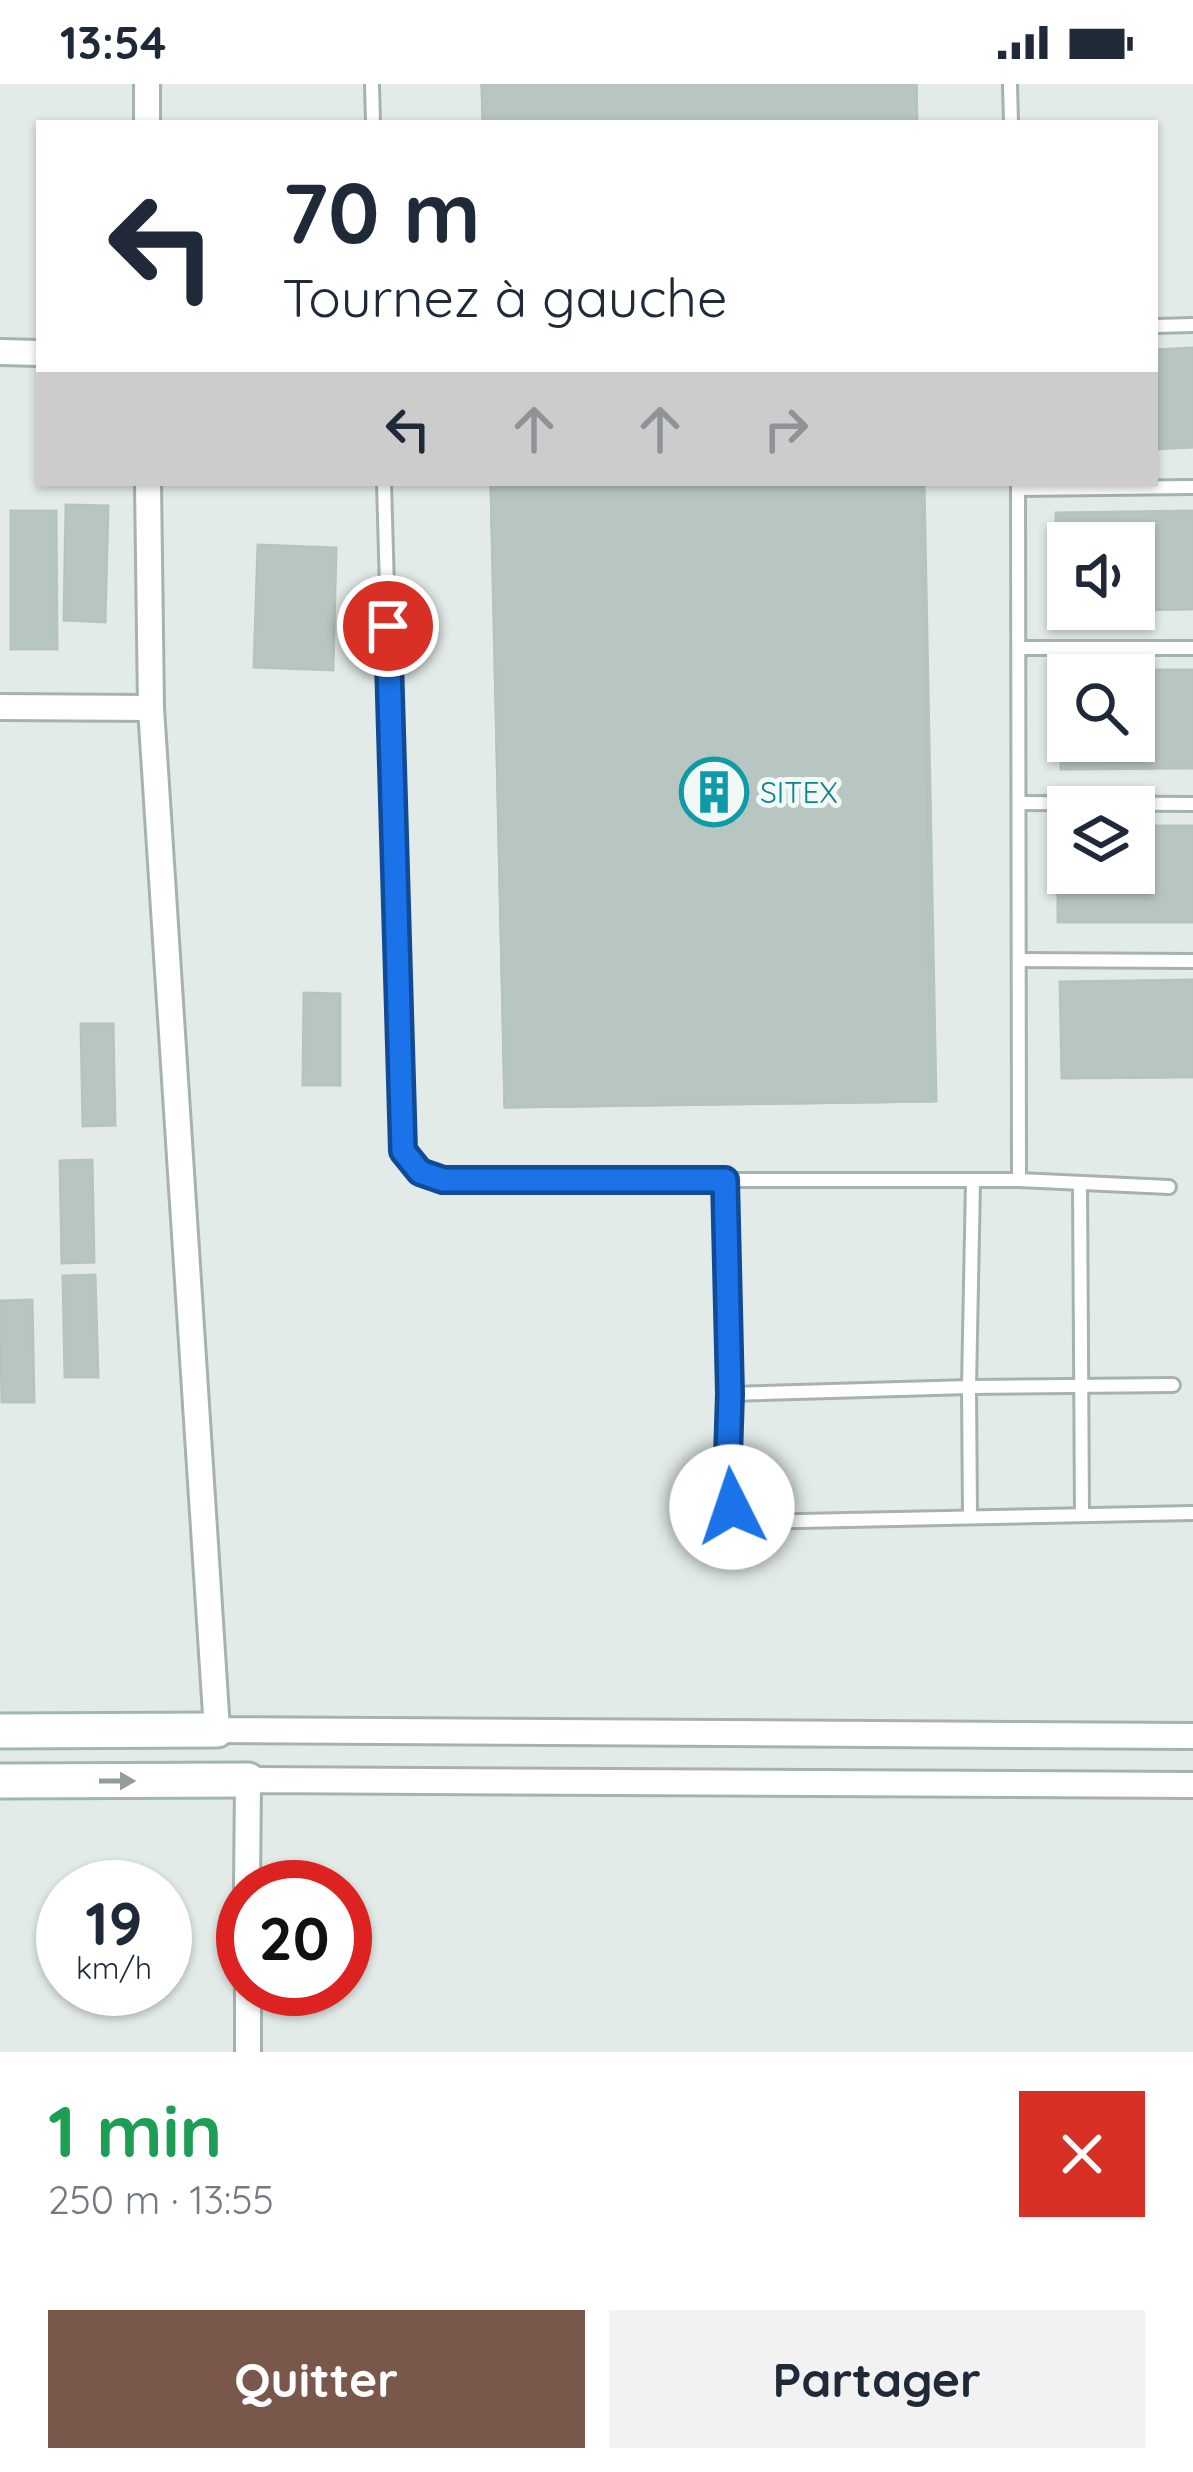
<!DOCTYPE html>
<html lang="fr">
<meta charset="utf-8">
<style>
body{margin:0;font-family:Quicksand,sans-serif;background:#f2f2f3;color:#1f2937;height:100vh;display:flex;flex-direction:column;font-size:45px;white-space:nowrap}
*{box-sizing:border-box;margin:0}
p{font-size:39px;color:#747a83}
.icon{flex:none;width:66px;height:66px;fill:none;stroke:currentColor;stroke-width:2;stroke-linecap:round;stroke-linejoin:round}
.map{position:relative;height:1968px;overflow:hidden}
.sheet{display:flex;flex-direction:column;background:#fff;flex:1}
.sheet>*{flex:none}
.banner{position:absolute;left:36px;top:36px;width:1122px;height:366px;border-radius:0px;box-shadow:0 3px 9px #0004;background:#fff;color:#1f2937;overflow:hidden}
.controls{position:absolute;left:1047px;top:438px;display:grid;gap:24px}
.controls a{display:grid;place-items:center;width:108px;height:108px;border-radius:0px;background:#fff;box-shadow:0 3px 9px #0004;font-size:60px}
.speed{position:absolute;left:36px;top:1776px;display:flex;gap:24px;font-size:60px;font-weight:700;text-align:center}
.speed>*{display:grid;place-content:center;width:156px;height:156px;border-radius:50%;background:#fff;box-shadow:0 3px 9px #0004;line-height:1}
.speed small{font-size:30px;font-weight:400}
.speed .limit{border:18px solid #d22;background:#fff;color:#111}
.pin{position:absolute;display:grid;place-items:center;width:102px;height:102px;color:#fff;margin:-51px;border:6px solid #fff;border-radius:50%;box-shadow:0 3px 12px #0007}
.me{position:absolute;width:132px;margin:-66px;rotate:356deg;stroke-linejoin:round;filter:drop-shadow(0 0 9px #0008)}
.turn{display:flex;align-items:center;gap:42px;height:252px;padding:0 48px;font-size:54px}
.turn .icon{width:156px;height:156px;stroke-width:2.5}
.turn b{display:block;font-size:84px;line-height:102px}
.lanes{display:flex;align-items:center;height:114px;padding:0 48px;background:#0003;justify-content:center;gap:60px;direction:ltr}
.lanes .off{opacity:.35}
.round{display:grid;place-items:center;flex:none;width:126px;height:126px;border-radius:0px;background:#f2f2f3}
.head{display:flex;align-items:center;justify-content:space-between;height:204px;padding:0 48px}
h1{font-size:72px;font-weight:700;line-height:90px;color:#1e9e55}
.cta{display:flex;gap:24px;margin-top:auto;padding:24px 48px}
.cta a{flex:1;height:138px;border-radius:0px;background:#79574b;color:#fff;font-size:48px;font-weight:700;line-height:138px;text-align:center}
.cta a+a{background:#f2f2f3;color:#1f2937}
.status{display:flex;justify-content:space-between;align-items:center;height:84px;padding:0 60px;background:#fff;direction:ltr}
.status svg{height:33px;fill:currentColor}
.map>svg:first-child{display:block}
.building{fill:#b8c6c1;stroke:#b5c4bf;stroke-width:3;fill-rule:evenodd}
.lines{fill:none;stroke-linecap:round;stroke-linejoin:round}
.lane-casing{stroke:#a5b3af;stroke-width:18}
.street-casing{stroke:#a5b3af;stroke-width:30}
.secondary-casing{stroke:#a2b6b0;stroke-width:39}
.lane{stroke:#fff;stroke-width:12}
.street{stroke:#fff;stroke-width:24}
.secondary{stroke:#fff;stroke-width:33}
.oneway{fill:#929d9a}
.route-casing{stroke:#114b97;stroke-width:30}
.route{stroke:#1a73e8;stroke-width:21}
.labels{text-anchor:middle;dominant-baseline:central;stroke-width:10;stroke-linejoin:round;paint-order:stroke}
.culture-label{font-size:30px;fill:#0d838f;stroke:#f2f8f6;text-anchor:start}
</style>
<div class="status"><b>13:54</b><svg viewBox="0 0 49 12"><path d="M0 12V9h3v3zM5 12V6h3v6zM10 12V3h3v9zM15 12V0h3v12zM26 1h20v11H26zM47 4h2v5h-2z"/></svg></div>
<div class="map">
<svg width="1193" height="1968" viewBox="0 0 1193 1968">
<rect width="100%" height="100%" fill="#e2ebe8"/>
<g class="building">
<polygon points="482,0 916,0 917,39 483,39"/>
<polygon points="482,0 916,0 916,39 483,39"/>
<polygon points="1193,264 1193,363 1155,365 1155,266"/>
<polygon points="491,399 924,399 936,1017 505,1023"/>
<polygon points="491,399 922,399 931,1017 505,1023"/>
<polygon points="66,421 108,422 105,538 64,536"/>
<polygon points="11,427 56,427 57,565 11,565"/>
<path d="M1193,427v98l-135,2 -2,-98zM1068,459h66v66h-66z"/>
<polygon points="258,461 336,464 333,586 254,583"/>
<path d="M1060,586h133v98l-132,1zM1068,591h66v66h-66z"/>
<polygon points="1058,742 1068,742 1068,789 1134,789 1134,742 1193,742 1193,838 1058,838"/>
<polygon points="1193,896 1193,993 1062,994 1060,898"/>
<polygon points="304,909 340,910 340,1001 303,1001"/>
<polygon points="81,940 113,940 115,1041 83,1042"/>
<polygon points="92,1076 94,1178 62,1179 60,1077"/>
<polygon points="95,1191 98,1293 65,1293 63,1192"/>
<polygon points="32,1216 34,1318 2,1318 0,1217"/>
</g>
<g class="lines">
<defs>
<g id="lane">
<polyline points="372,0 373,39"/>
<polyline points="1010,0 1011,39"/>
<polyline points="1155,242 1193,241"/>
<polyline points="384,399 403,1067 420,1088 443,1096 1019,1096 1169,1103"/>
<polyline points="1018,399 1019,1096"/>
<polyline points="1018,405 1193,403"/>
<polyline points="1019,564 1193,564"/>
<polyline points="1019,719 1193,720"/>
<polyline points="1019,876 1193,877"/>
<polyline points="725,1096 730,1310 727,1403 732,1423 747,1438 1193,1429"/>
<polyline points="1080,1099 1082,1431"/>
<polyline points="730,1310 969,1303 1173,1301"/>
<polyline points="970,1433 969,1303 973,1097"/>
</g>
<g id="street">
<polyline points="147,0 147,39"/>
<polyline points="0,268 39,269"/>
<polyline points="148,399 151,624 217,1646 1193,1652"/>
<polyline points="0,623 151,624"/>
<polyline points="247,1803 248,1696 1193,1701"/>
<polyline points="248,1905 248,1968"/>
</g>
<g id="secondary">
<polyline points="0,1647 217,1646"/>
<polyline points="0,1697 248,1696"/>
</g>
</defs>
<use href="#lane" class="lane-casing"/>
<use href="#street" class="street-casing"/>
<use href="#secondary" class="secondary-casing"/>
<use href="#lane" class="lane"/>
<use href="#street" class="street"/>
<use href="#secondary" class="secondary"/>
</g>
<defs><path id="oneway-solid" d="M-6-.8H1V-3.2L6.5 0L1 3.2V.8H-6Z" transform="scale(3)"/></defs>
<use class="oneway" href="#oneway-solid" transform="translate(117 1697)"/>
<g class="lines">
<defs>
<polyline id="route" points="388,542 403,1067 420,1088 443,1096 725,1096 730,1310 727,1403 732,1423"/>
</defs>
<use href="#route" class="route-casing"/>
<use href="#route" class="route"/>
</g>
<defs>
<symbol id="building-ring" viewBox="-11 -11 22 22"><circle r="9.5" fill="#f2f8f6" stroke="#0f9aa8" stroke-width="1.5"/><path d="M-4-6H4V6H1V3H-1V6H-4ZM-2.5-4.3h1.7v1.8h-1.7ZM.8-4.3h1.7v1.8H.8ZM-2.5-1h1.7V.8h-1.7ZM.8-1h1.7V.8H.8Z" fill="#0f9aa8"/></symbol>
</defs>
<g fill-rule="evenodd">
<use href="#building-ring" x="676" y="670" width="76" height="76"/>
</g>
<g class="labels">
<g class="culture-label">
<text x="760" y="708">SITEX</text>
</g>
</g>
</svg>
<div class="controls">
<a><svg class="icon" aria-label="sound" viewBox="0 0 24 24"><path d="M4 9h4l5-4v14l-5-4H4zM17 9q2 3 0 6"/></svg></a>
<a><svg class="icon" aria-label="search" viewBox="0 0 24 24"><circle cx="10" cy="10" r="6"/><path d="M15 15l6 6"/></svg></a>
<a><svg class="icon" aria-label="layers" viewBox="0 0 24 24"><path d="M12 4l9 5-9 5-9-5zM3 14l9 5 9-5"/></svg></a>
</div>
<div class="speed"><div>19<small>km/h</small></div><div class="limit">20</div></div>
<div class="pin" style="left:388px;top:542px;background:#d93025"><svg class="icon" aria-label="arrive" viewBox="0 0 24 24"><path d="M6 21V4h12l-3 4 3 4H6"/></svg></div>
<svg class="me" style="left:732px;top:1423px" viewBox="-20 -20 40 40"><circle r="19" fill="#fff"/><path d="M0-13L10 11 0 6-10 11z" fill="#1a73e8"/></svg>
<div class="banner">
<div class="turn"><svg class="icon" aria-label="left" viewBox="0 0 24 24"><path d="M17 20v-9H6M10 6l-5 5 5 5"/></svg><div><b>70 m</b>Tournez à gauche</div></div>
<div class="lanes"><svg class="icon" aria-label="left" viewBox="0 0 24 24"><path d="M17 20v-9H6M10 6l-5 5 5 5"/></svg><svg class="icon off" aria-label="ahead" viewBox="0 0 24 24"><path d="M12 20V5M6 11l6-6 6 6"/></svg><svg class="icon off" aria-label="ahead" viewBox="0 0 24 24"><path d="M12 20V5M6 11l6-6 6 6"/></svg><svg class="icon off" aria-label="right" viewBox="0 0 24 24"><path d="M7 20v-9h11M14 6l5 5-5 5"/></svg></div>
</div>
</div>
<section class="sheet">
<div class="head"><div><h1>1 min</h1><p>250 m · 13:55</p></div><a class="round" style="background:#d93025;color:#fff"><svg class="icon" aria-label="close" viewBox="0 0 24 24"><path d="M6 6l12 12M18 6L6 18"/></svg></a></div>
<div class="cta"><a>Quitter</a><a>Partager</a></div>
</section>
